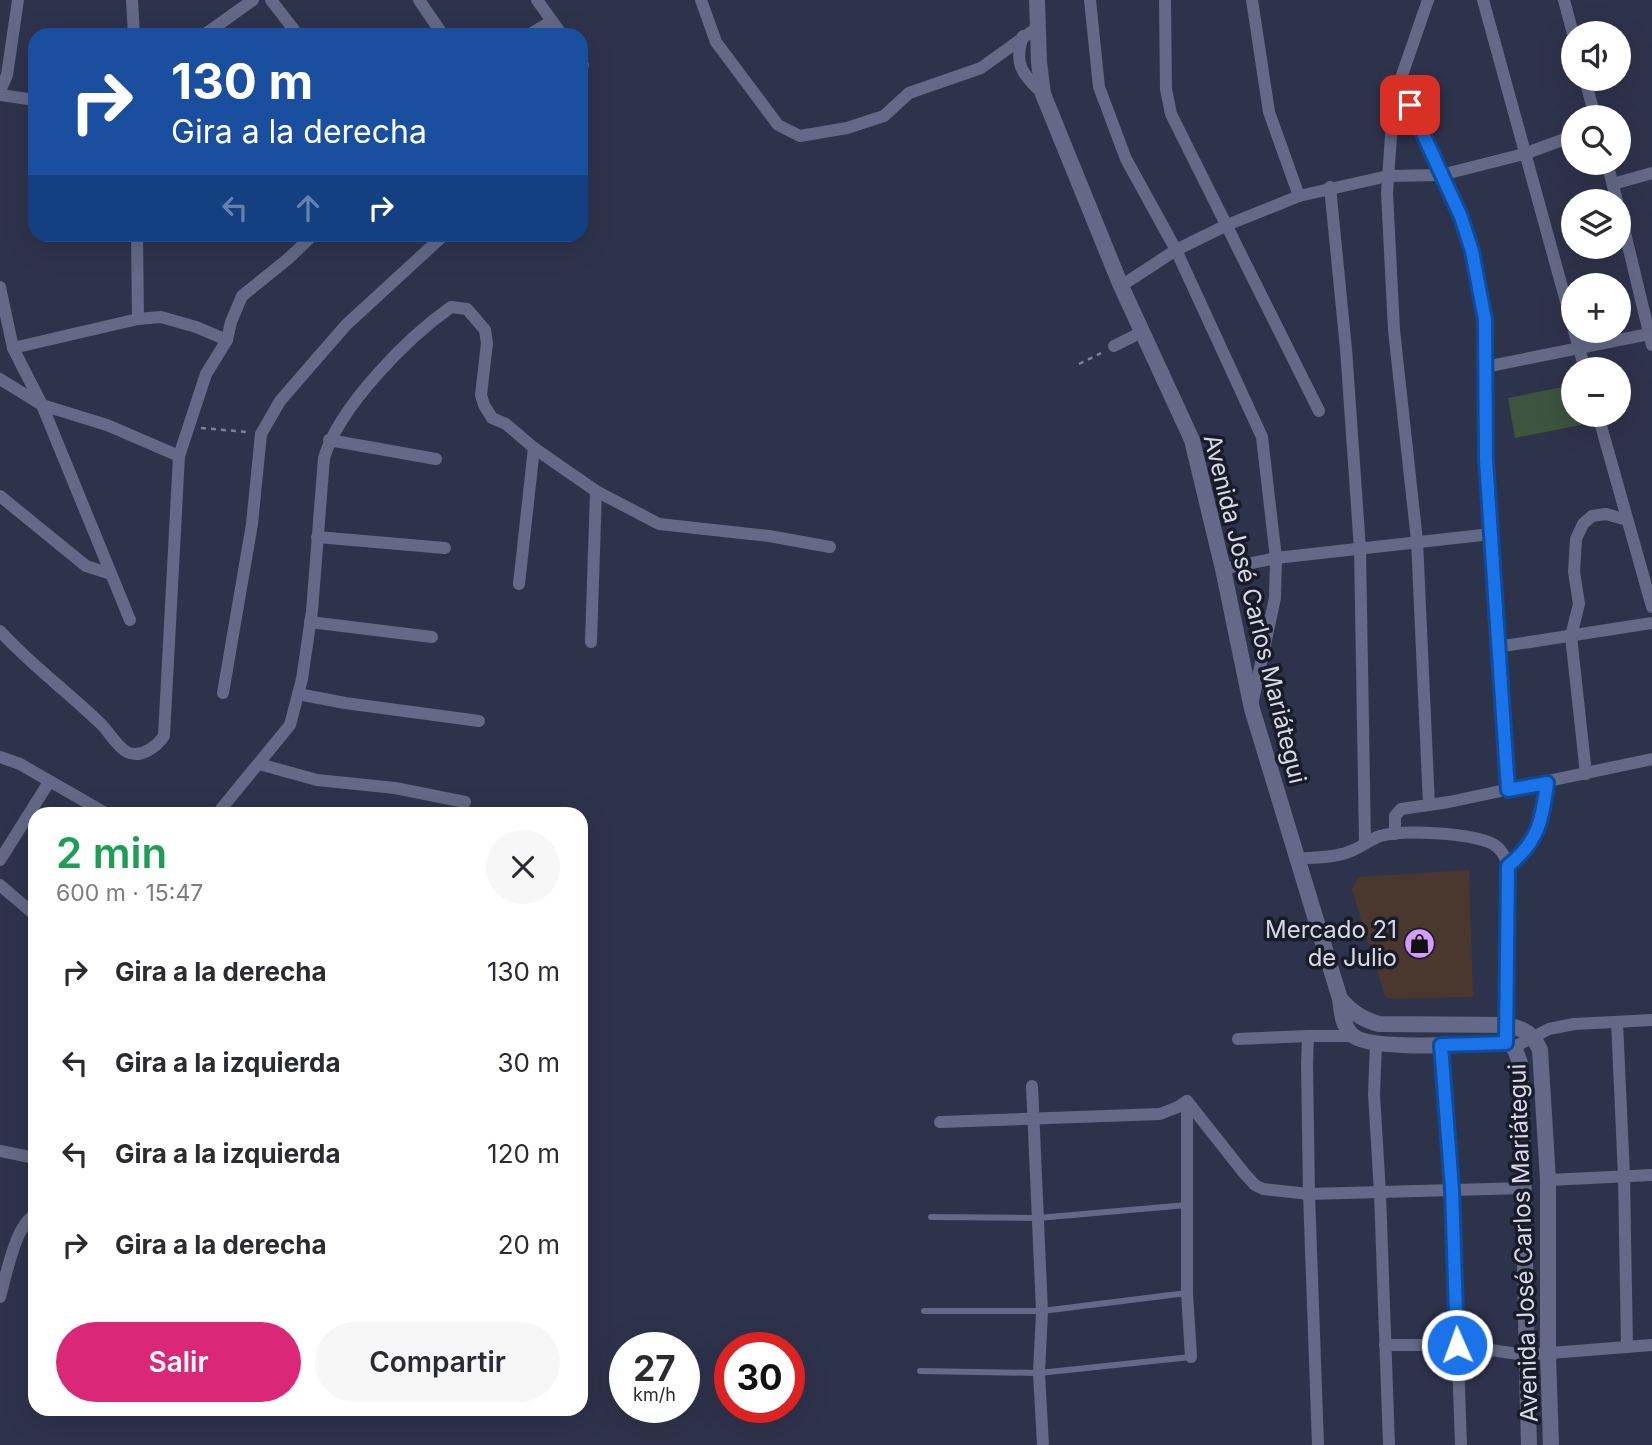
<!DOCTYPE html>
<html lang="es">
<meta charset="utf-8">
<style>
body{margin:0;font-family:Inter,sans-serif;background:#f7f7f7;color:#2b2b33;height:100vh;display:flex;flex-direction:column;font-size:26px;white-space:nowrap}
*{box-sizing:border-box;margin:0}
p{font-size:23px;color:#7c7c81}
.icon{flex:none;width:38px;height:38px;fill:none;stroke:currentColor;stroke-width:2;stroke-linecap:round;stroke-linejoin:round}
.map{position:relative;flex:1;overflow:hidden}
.panel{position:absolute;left:28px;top:807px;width:560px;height:609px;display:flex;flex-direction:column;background:#fff;border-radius:21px;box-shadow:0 7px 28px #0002}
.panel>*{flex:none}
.top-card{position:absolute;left:28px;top:28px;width:560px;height:214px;border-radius:21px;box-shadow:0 7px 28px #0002;background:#1a4fa0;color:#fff;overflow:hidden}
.buttons{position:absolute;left:1561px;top:21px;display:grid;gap:14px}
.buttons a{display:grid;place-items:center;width:70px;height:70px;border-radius:50%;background:#fff;box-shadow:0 7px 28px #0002;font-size:35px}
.speed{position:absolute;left:609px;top:1332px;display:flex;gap:14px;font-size:35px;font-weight:700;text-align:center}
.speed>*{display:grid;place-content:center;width:91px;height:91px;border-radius:50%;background:#fff;box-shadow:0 7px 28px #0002;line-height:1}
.speed small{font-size:18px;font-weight:400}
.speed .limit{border:10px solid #d22;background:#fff;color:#111}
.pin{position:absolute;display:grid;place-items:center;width:60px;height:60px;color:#fff;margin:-30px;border-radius:14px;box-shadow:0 4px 10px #0006}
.me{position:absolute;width:77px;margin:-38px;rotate:358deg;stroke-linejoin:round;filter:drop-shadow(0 0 5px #0008)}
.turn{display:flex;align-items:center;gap:24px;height:147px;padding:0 28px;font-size:32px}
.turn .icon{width:91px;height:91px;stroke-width:2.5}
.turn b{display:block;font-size:49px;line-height:60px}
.lanes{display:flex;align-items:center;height:66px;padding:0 28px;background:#0003;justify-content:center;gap:35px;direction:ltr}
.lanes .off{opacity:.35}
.round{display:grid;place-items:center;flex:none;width:74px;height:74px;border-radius:37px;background:#f7f7f7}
.summary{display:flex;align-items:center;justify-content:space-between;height:119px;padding:0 28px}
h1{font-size:42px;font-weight:600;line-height:52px;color:#1e9e55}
.primary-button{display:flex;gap:14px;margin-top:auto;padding:14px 28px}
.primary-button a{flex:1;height:80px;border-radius:42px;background:#db2777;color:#fff;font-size:28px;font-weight:600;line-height:80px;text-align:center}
.primary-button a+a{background:#f7f7f7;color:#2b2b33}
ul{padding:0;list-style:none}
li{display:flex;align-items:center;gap:21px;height:91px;padding:0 28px}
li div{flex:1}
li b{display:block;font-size:26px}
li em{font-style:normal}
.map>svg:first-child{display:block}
.commercial{fill:#4a382f}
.green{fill:#3d543f}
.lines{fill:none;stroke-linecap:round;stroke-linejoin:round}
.path{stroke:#7c8196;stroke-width:2.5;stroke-dasharray:5 5;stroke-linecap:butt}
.service{stroke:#636986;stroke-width:6}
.minor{stroke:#636986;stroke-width:12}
.tertiary{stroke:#636986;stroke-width:16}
.route-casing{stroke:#114b97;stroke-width:18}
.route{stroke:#1a73e8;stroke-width:12}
.labels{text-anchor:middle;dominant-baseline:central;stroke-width:7;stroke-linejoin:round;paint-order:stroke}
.street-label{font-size:24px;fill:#d5d9ea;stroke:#191b27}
.poi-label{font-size:24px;fill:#d5d9ea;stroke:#191b27;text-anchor:end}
</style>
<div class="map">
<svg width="1652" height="1445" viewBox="0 0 1652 1445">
<rect width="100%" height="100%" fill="#2e334c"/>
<polygon class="commercial" points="1469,870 1473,997 1389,999 1385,996 1352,890 1358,877"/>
<polygon class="green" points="1573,385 1573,415 1579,415 1581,425 1515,438 1508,398"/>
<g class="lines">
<g class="path">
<polyline points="1079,364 1101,353"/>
<polyline points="201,428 247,432"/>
</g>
<g class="service">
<polyline points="931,1217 1038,1218 1187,1205"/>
<polyline points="924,1311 1042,1311 1187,1293"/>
<polyline points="920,1371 1039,1373 1191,1357"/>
</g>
<g class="minor">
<polyline points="132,0 134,35"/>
<polyline points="271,0 298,35"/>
<polyline points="419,0 443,35"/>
<polyline points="537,0 562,35"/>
<polyline points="701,0 716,42 778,125 800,136 847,128 884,116 909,93 981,68 1038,27"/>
<polyline points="1090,0 1099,87 1126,159 1176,250 1262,437 1276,558 1275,598 1252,705"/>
<polyline points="1165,0 1166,89 1171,114 1319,411"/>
<polyline points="1252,0 1269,112 1299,196"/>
<polyline points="1428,0 1400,81 1392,122 1387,193 1394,330 1417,541 1429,805"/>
<polyline points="1483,0 1573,327"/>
<polyline points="1564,0 1573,34"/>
<polyline points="204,35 253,0"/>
<polyline points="529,35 552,21"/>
<path d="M1023,36c-10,30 0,38 20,58"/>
<polyline points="581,62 583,65"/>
<polyline points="1585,79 1595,117"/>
<polyline points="1400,82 1461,217 1472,251 1485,320 1486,460 1508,790"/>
<polyline points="0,91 7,75 18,0"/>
<polyline points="0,95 35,100"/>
<polyline points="1607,163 1617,201"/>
<polyline points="1613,184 1652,173"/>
<polyline points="1330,187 1346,349 1360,549 1365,842"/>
<polyline points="1619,208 1652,345"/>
<polyline points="137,234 138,319"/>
<polyline points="1121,286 1176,250 1227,225 1299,196 1388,176 1441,175 1524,154 1573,136"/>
<polyline points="0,287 13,348 42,405 130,620"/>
<polyline points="1574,331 1585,369"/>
<polyline points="1114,346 1142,332"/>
<polyline points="13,348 138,319 161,317 196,327 227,340"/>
<polyline points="1485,367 1649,334"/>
<polyline points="0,379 42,405 107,425 179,456"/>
<polyline points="1598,415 1652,607"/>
<polyline points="329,440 436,459"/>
<polyline points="0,496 86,566 111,574"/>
<polyline points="317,537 445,548"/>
<polyline points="1223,569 1276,558 1491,534"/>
<polyline points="519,584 534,448"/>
<polyline points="310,622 432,637"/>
<path d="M0,631c31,34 68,61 101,93 8,8 16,23 26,28 14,7 30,-6 37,-16l15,-280 27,-82 21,-34 4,-18 11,-26 47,-38 25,-24"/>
<polyline points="591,642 596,491"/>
<polyline points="1497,647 1652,623"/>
<polyline points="223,693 252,524 261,434 280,401 346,325 445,234"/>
<polyline points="298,694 345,703 479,721"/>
<polyline points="0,757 20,764 107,814"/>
<polyline points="259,764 317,780 395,788 465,802"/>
<polyline points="1586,774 1571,636 1579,604 1574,572 1576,539 1583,524 1592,516 1606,514 1627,520"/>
<path d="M217,814l73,-89 12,-46 10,-68 12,-153c15,-51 83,-120 127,-151l16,2 18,21 2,13 -6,52 3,10 8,13 14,6 28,24 62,43 63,33 110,12 61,11"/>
<polyline points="1395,834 1395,816 1401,809 1449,802 1652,759"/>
<path d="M1298,859c17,-2 37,-1 53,-8 11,-4 18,-11 29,-15 23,-7 91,-3 113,8 9,5 12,13 15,22"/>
<polyline points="0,860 49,782"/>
<polyline points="0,885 35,915"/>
<polyline points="1617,1022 1624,1176 1627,1347"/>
<path d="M1507,1032l1,-166c31,-25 34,-46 39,-83"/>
<polyline points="1308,1036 1307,1064 1309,1194 1318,1445"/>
<polyline points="1238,1039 1308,1036 1352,1036"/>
<polyline points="1376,1044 1374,1094 1380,1193 1389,1445"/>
<polyline points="1441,1045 1452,1189 1461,1445"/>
<polyline points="1514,1047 1549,1029 1574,1024 1652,1020"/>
<polyline points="1032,1086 1042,1311 1039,1373 1043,1445"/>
<polyline points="1187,1101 1187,1293 1191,1357"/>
<polyline points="940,1122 1160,1114 1178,1107 1187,1101 1244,1173 1255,1185 1263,1189 1309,1194 1525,1188"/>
<polyline points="0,1151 35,1158"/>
<polyline points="1548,1180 1652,1175"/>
<path d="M0,1297c6,-21 16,-74 35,-82"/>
<polyline points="1385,1345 1457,1345 1525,1355 1652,1345"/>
</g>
<g class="tertiary">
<path d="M1037,0l2,62 4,32 78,192 71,154 31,129 29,140 88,290c2,13 2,25 11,35 16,18 127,10 154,9l9,4 6,16c5,127 5,255 9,382"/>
<path d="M1340,999c12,13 21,20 39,25l128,1c18,4 26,9 33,25l8,130v174l3,91"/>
</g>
</g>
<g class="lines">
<defs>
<path id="route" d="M1410,105l51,112 11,34 13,69 1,140 22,330 39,-7c-5,37 -8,58 -39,83l-2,177 -65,2 11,144 5,156"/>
</defs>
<use href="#route" class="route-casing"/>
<use href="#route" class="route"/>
</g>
<defs>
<symbol id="shop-disc" viewBox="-11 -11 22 22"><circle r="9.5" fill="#d59bfa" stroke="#191b27"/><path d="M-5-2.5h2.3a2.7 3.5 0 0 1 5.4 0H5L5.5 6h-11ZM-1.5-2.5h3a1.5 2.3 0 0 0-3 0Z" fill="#111"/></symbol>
</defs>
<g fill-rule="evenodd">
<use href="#shop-disc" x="1402" y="926" width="35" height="35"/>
</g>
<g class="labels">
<g class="street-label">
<text transform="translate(1255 609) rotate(76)">Avenida José Carlos Mariátegui</text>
<text transform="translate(1523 1243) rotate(-92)">Avenida José Carlos Mariátegui</text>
</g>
<g class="poi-label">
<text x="1397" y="929">Mercado 21<tspan x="1397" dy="28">de Julio</tspan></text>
</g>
</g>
</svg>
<div class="buttons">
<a><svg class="icon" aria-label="sound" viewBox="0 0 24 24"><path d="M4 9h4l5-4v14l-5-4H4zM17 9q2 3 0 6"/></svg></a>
<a><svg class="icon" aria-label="search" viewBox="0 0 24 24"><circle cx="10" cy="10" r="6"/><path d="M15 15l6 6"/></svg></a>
<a><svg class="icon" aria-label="layers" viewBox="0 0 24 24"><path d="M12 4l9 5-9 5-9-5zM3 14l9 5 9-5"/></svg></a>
<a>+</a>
<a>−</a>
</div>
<div class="speed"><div>27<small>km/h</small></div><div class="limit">30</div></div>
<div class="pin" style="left:1410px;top:105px;background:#d93025"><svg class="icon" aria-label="arrive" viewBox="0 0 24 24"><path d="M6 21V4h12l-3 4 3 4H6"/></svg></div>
<svg class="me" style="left:1457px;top:1345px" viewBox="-20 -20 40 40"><circle r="17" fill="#1a73e8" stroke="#fff" stroke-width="3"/><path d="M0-11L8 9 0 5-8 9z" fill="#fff"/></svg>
<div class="top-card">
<div class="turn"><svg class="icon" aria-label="right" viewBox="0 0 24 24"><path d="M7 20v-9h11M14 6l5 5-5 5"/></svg><div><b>130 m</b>Gira a la derecha</div></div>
<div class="lanes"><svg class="icon off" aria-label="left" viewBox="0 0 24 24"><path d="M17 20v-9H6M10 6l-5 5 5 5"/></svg><svg class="icon off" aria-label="ahead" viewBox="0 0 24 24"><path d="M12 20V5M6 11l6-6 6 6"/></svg><svg class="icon" aria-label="right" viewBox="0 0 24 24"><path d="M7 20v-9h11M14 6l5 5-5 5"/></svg></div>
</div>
<section class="panel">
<div class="summary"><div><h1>2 min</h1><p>600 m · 15:47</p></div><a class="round"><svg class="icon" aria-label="close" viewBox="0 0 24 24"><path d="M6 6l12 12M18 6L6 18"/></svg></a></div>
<ul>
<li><svg class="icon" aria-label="right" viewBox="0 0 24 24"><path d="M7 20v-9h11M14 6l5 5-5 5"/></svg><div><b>Gira a la derecha</b></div><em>130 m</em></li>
<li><svg class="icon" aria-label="left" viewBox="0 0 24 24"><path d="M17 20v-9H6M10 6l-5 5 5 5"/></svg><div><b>Gira a la izquierda</b></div><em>30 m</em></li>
<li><svg class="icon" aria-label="left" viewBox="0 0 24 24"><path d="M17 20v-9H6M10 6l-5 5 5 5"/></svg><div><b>Gira a la izquierda</b></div><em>120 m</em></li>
<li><svg class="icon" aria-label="right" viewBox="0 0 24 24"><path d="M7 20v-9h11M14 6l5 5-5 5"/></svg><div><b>Gira a la derecha</b></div><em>20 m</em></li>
</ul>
<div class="primary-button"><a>Salir</a><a>Compartir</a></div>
</section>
</div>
